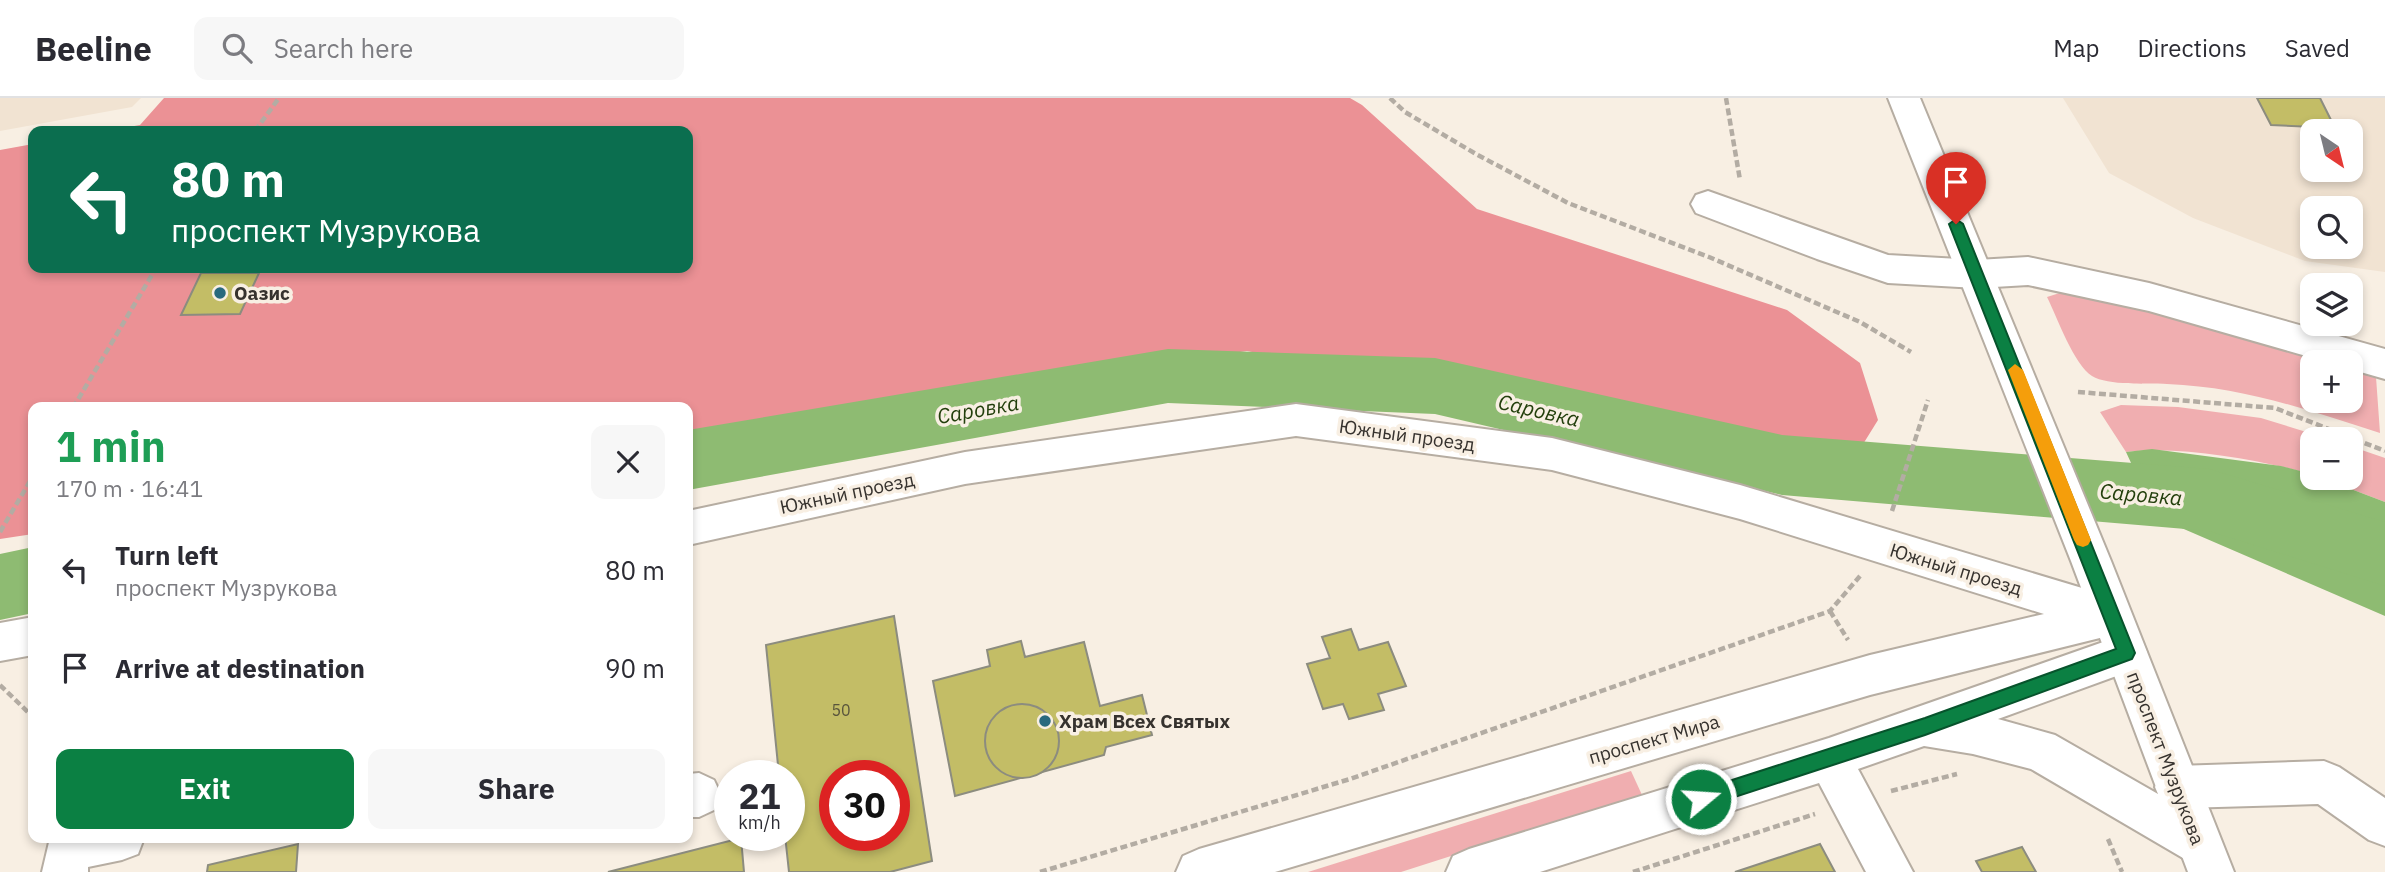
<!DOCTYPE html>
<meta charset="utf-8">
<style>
body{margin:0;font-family:"IBM Plex Sans",sans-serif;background:#f7f7f7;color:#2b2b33;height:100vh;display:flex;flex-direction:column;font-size:26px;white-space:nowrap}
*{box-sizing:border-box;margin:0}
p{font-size:23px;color:#7c7c81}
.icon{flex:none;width:38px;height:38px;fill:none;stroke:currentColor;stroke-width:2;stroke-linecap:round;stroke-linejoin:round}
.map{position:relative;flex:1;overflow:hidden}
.drawer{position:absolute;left:28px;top:304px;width:665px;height:441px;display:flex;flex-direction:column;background:#fff;border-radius:14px;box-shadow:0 4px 10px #0003}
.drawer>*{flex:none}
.banner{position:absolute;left:28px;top:28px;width:665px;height:147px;border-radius:14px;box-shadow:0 4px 10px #0003;background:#0b6e4f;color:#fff;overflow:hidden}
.needle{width:46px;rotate:145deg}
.fabs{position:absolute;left:2300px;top:21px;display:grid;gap:14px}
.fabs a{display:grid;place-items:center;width:63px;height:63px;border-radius:14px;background:#fff;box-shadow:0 4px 10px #0003;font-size:35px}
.speed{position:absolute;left:714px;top:662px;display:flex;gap:14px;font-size:35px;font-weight:700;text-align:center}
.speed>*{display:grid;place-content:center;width:91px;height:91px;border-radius:50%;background:#fff;box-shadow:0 4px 10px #0003;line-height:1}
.speed small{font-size:18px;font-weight:400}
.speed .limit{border:10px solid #d22;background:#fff;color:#111}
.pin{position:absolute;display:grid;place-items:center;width:60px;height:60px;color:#fff;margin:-72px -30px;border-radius:50% 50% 50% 0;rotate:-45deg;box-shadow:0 0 7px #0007}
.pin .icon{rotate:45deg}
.me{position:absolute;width:77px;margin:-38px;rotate:72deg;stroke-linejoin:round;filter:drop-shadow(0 0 5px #0008)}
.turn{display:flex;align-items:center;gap:24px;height:147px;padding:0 28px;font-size:32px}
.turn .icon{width:91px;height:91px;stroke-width:2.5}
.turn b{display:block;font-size:49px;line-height:60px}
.round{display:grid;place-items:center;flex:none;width:74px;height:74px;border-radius:14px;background:#f7f7f7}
.summary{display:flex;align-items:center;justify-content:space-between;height:119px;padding:0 28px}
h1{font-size:42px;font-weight:700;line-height:52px;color:#1e9e55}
.action{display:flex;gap:14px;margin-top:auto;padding:14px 28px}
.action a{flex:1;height:80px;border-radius:14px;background:#0b8043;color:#fff;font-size:28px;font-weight:700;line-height:80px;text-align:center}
.action a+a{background:#f7f7f7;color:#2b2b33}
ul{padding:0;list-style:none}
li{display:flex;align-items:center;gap:21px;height:98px;padding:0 28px}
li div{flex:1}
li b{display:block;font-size:26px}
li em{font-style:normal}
header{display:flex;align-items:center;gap:42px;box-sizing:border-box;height:98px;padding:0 35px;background:#fff;border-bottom:2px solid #e1e1e2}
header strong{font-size:33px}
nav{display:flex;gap:38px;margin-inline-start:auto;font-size:24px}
.search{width:490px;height:63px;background:#f7f7f7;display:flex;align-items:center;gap:18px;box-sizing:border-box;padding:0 24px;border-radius:14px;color:#7c7c81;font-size:26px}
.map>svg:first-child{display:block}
.built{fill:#f1e3d2;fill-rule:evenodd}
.green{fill:#f0aeb0}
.forest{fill:#eb9195}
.water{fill:#8ebb72}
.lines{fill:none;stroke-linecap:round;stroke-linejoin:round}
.river{fill:#8ebb72;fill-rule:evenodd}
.building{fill:#c3bd66;stroke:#8c8c7f;stroke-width:2;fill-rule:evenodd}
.minor-casing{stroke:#b6ada2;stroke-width:4}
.major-casing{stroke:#b6ada2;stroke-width:4}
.path{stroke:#b3aca3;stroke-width:4.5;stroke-dasharray:7 3.5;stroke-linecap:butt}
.minor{fill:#fff;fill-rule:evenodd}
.major{fill:#fff;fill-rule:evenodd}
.route{fill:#0b8043;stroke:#07532c;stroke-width:2}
.slow{fill:#f59e0b}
.poi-dot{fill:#29697e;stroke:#f8efe3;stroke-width:2.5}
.labels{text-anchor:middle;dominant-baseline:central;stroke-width:7;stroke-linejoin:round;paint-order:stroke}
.number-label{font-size:16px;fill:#59553c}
.poi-label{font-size:19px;font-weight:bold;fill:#36322e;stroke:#f8efe3;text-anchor:start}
.street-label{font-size:19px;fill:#36322e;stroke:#f8efe3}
.water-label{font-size:21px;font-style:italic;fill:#233f0c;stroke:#f8efe3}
</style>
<header>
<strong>Beeline</strong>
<div class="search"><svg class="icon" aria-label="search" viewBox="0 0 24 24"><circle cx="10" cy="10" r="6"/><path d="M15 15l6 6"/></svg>Search here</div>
<nav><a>Map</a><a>Directions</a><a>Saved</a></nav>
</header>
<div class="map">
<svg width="2385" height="774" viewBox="0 0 2385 774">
<rect width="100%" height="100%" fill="#f8efe3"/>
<g class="built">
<polygon points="0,0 141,0 132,9 0,33"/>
<path d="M2063,0h322v174l-80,-11 -112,-43 -84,-45zM2312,33h38v39h-38zM2312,110h38v39h-38z"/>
</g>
<g class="green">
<path d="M2066,193l25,4 233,67h-12v39h38v-31l26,7 4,56c-72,-23 -136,-46 -213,-49 -19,-1 -59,2 -75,-8 -18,-11 -35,-59 -45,-79z"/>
<path d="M2121,307l57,2 83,11 68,21h-17v35c-54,-14 -132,-29 -186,-22l-26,-40z"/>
<polygon points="2350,348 2385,360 2385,404 2322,380 2350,380"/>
<polygon points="1631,673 1642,697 1401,774 1308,774"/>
</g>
<polygon class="forest" points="164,0 1350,0 1362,7 1477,111 1787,212 1860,265 1878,322 1847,372 1247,253 688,337 688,310 33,310 33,436 0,441 0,52 33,46 33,170 688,170 688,33 106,33 140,27"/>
<polygon class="water" points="2152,351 2281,368 2312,376 2312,380 2322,380 2385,404 2385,518 2156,419 2126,354"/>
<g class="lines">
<g class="river">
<polygon points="1168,251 1435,260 1782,337 2209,371 2385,424 2385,488 2209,433 1782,397 1435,316 1168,305 688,392 688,332"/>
<polygon points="33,449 33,515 0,522 0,456"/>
</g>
</g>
<g class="building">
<polygon points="2257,0 2320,0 2335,30 2271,27"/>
<polygon points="201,175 259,175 240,216 181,217"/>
<path d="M894,518l38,245 -42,11h-101l-4,-37h4v-60h-10l-13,-130zM835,677h59v60h-59z"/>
<polygon points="1351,531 1359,552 1388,544 1406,588 1378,596 1384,612 1349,621 1343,606 1323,611 1307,566 1330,560 1322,539"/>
<polygon points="1021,543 1025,559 1084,544 1100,608 1142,597 1152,637 1106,649 1104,657 955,698 933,583 990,568 987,552"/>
<circle cx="1022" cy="643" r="37"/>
<polygon points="741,740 744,774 608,774"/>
<polygon points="298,746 296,774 207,774 208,767"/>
<polygon points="1820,746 1835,774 1735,774"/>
<polygon points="2022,749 2036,774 1982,774 1976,763"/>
</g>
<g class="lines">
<defs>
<g id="minor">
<polygon points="1708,93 1888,157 1977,162 2028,159 2149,185 2385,251 2385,281 2350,271 2350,264 2327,264 2149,213 2028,187 1977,190 1888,185 1817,161 1696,115 1691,106 1696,97"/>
<polygon points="1296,306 1552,340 1740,387 2112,499 2126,505 2132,518 2126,531 2112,537 1870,597 1275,774 1176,774 1183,758 1199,751 1870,557 2044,516 1740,421 1552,372 1296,338 965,386 688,447 688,413 965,354"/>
<polygon points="33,519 33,557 0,563 0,525"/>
<polygon points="2126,536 2141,541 2147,555 2141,569 1998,621 2055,637 2158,696 2155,689 2162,674 2177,668 2324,663 2339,669 2385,700 2385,748 2369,742 2318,706 2183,710 2215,728 2221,744 2215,760 2199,766 2183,760 2031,671 1973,656 1924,648 1858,671 1913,774 1866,774 1819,685 1540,774 1446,774 1453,758 1469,751 1829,640"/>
<polygon points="699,675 714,682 721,697 714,712 699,719 688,719 688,676"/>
<polygon points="50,740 144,740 138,756 122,762 88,769 88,774 42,774"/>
</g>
<polygon id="major" points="1888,0 1920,0 2111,463 2234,774 2188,774 2071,463"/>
</defs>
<use href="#minor" class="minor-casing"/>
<use href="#major" class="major-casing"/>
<g class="path">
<polyline points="1390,0 1405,14 1476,56 1568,105 1709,159 1860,224 1911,254"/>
<polyline points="1726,0 1740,82"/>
<polyline points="255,33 279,0"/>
<polyline points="2078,294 2275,310 2385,353"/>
<polyline points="73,310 156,170"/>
<polyline points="1892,413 1928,302"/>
<polyline points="0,434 33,378"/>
<polyline points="1830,513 1848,542"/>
<polyline points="0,587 33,619"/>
<polyline points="1891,693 1957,676"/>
<polyline points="2108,741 2122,774"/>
<polyline points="1040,774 1350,681 1830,513 1860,478"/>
<polyline points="1633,774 1815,716"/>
</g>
<use href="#minor" class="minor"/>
<use href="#major" class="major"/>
</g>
<polygon class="route" points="1956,121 1963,126 2135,555 2132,561 1925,637 1701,710 1694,708 1692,701 1694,695 1701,692 1925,620 2116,551 1949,126"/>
<polygon class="slow" points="2015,266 2023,272 2091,442 2088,447 2083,449 2077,447 2074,442 2008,272"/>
<g class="poi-dot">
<circle cx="220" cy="195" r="7"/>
<circle cx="1045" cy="623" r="7"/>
</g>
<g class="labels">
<g class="number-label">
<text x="841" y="612">50</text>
</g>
<g class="poi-label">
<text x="234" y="195">Оазис</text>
<text x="1059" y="623">Храм Всех Святых</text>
</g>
<g class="street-label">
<text transform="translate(1407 337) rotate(8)">Южный проезд</text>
<text transform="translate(847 395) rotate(-12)">Южный проезд</text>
<text transform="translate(1956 471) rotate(17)">Южный проезд</text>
<text transform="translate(1654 641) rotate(-16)">проспект Мира</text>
<text transform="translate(2166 660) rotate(69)">проспект Музрукова</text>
</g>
<g class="water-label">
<text transform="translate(978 311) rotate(-10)">Саровка</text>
<text transform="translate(1539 312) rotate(13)">Саровка</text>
<text transform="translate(2141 396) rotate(5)">Саровка</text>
</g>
</g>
</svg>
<div class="fabs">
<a><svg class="needle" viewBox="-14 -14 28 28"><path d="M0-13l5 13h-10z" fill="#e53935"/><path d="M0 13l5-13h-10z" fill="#7c7c81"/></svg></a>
<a><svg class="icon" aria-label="search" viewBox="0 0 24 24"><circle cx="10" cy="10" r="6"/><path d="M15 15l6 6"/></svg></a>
<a><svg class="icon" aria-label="layers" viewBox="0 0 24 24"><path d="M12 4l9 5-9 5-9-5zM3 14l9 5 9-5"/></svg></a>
<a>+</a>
<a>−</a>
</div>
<div class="speed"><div>21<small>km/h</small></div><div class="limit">30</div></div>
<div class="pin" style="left:1956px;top:126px;background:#d93025"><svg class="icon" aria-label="arrive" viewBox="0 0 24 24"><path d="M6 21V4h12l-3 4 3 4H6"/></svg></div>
<svg class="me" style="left:1701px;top:701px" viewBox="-20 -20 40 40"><circle r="17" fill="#0b8043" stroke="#fff" stroke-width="3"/><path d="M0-11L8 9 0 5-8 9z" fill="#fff"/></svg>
<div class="banner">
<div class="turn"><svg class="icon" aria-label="left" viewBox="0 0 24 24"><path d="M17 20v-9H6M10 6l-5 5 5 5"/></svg><div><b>80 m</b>проспект Музрукова</div></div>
</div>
<section class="drawer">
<div class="summary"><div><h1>1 min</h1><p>170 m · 16:41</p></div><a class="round"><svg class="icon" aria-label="close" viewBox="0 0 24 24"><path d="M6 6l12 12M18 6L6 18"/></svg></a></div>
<ul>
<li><svg class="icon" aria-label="left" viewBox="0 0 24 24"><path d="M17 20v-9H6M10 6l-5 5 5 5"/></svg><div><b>Turn left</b><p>проспект Музрукова</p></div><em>80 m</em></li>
<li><svg class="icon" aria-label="arrive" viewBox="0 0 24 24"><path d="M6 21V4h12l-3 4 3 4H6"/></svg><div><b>Arrive at destination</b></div><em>90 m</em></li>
</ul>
<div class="action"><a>Exit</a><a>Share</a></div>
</section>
</div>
